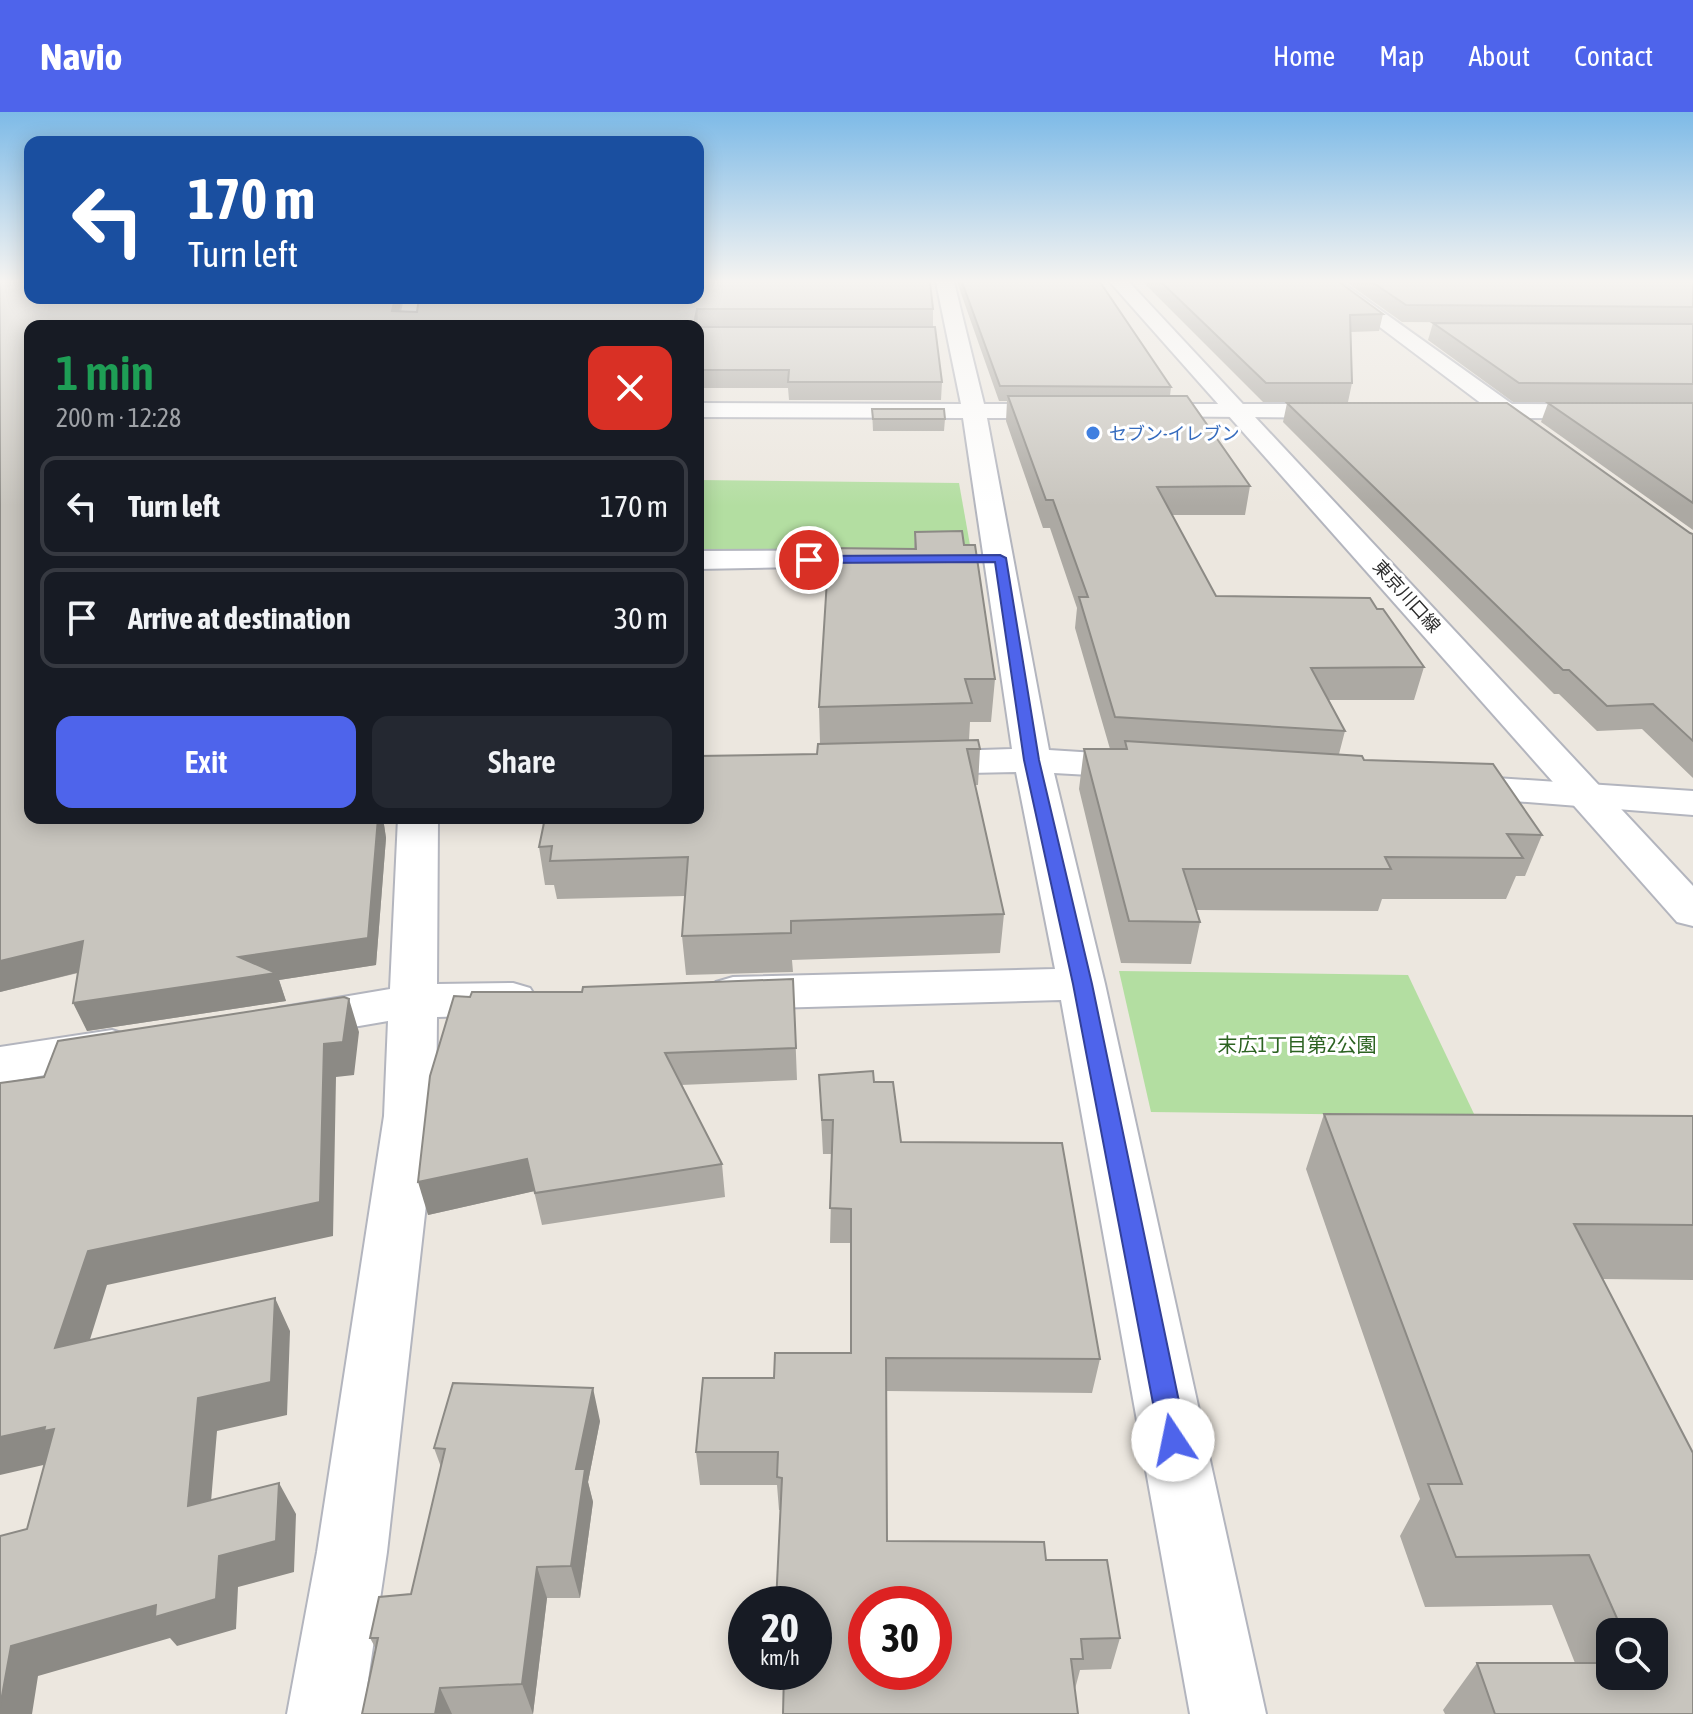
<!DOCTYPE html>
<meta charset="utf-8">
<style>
body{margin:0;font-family:"Asap Condensed","Noto Sans JP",sans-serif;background:#242831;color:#f1f3f6;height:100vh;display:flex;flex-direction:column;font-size:30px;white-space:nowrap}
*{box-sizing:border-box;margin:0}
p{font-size:26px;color:#9ea1a6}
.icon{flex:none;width:44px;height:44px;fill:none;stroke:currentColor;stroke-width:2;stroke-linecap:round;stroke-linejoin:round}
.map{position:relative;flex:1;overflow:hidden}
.panel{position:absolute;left:24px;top:208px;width:680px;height:504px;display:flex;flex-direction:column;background:#171b24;border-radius:16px;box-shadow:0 4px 20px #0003}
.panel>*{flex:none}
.guide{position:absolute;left:24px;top:24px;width:680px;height:168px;border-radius:16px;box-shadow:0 4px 20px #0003;background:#1a4fa0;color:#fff;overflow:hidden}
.fabs{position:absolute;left:1596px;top:1506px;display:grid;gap:16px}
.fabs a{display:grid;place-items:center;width:72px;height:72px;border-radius:16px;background:#171b24;box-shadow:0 4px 20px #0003;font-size:40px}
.speed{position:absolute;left:728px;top:1474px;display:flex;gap:16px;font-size:40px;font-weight:700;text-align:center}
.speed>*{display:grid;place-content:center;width:104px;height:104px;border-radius:50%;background:#171b24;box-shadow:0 4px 20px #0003;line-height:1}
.speed small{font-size:20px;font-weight:400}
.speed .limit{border:12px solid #d22;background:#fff;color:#111}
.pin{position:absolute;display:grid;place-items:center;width:68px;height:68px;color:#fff;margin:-34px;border:4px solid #fff;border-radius:50%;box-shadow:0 2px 8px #0007}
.me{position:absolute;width:88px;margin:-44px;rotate:349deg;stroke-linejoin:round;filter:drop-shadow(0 0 6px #0008)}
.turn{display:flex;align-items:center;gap:28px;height:168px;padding:0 32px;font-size:36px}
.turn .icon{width:104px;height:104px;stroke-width:2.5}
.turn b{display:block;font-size:56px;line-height:68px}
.round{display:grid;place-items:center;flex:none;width:84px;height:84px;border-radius:16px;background:#242831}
.head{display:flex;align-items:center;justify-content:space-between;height:136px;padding:0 32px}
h1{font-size:48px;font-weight:600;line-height:60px;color:#1e9e55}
.primary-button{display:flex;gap:16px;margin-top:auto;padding:16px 32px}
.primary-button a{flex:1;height:92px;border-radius:16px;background:#4e64eb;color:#fff;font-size:32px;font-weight:600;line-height:92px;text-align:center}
.primary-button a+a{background:#242831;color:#f1f3f6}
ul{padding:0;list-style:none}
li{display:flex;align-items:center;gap:24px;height:100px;margin:0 16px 12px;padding:0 16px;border:4px solid #363941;border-radius:16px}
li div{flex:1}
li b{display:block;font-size:30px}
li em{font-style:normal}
header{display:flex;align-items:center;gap:48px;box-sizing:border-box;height:112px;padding:0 40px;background:#4e64eb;color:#fff}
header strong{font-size:38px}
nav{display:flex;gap:44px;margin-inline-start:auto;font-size:28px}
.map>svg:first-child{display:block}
.green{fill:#b3dea1}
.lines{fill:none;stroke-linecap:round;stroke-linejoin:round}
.street-casing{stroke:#b3b5be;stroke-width:4}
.secondary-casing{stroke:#b3b5be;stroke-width:4}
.street{fill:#fff;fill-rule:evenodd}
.secondary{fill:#fff;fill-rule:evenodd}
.wall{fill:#aca9a3;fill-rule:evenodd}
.shaded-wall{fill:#8c8a85}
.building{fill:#c8c5be;stroke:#8c8a85;stroke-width:2;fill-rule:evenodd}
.route{fill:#4e64eb;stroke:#334199;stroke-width:2}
.shop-dot{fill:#3f7fe0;stroke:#fff;stroke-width:3}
.labels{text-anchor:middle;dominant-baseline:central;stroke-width:6;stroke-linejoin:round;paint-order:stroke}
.far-shop-label{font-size:18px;fill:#366cbe;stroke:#fff;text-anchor:start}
.far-street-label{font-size:18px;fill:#2c2c2c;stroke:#fff}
.park-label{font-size:20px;fill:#2c6321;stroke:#fff}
</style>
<header>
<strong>Navio</strong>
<nav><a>Home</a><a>Map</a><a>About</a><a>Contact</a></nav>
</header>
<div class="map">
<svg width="1693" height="1602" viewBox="0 0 1693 1602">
<rect width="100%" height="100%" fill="#ece7df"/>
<g class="green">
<polygon points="698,368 959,371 970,433 956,440 698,439"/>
<polygon points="1119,859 1408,863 1475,1004 1151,1000"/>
</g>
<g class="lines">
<defs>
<g id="street">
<polygon points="936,170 954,170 984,292 1068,292 1080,299 1068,306 987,306 1049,638 1143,644 1156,647 1162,655 1156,663 1143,666 1054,661 1105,872 1266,1602 1190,1602 1061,888 733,897 716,892 709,881 716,870 733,865 1055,857 1016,660 920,662 907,659 901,651 907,643 920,640 1012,637 963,306 698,305 698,291 961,292"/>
<polygon points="1320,170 1341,170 1512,292 1693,293 1693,307 1523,306 1513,311 1501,306 1452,304 1448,299 1452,294 1482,292"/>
<polygon points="404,186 422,186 418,214 398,214"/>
<polygon points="1136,292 1344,292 1356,299 1344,306 1128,304 1124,299"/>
<polygon points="888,438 898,441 903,447 898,453 698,457 698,439"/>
<polygon points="1451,663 1693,679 1693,703 1437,683 1432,675 1437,667"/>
<polygon points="398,706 438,706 437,872 513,871 530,876 537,887 530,898 513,903 437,905 436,1004 387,1440 363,1602 287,1602 317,1440 384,1004 388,909 295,925 278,920 271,908 278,896 390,877"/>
<polygon points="112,918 130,924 137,936 130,948 0,971 0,935"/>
</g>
<polygon id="secondary" points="1110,170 1129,170 1693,774 1693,814 1677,810"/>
</defs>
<use href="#street" class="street-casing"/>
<use href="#secondary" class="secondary-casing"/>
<use href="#street" class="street"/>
<use href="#secondary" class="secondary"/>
</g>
<g class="wall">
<polygon points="957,170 1100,170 1171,275 1170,284 1250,374 1245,403 1172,403 1216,484 1377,497 1424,555 1414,588 1329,588 1345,619 1339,642 1364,648 1542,723 1525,764 1516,764 1506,787 1382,787 1378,799 1196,798 1200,810 1191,852 1121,851 1079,677 1084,637 1110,637 1075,516 1077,496 1050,416 1043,416 1006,309 1007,289 999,289"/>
<polygon points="1143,170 1339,170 1383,202 1379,219 1351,220 1352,271 1348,290 1263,290"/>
<polygon points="1346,170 1693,170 1693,212 1402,210"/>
<polygon points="30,186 402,186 399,199 417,200 419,186 933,197 933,214 30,214 30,706 383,706 386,726 376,853 279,868 286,889 87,919 78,861 0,880"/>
<polygon points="1433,211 1693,212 1693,291 1513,290 1428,228"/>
<polygon points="698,215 942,270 941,288 789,288 788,276 698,276"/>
<polygon points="1287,291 1693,422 1693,666 1642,617 1597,619 1559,582 1554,582 1283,310"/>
<polygon points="1548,291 1693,291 1693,418 1541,310"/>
<polygon points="872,297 945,307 944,319 873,319"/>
<polygon points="915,420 964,433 995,567 991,610 970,610 969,628 980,637 978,673 975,673 1004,802 1000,841 792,848 793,860 686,863 682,824 685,784 557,787 554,773 545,773 539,735 543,714 542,706 698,706 817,642 820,632 819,595 914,437"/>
<polygon points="793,867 797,968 681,973 722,1052 725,1085 542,1113 534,1079 428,1103 470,885 582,880"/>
<polygon points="819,963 874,970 901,1030 1100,1247 1092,1281 886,1279 887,1429 1046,1448 1120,1526 1111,1557 1080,1558 1075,1577 814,1560 781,1398 779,1398 777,1373 700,1373 696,1340 774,1266 851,1241 850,1131 830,1131 832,1042 823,1042"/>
<path d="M1324,1002l369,2v164l-91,-1 91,435h-248l-2,-4 34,-47h98l-23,-58 -127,2 -25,-71 20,-37 -114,-330zM1610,1520h44v44h-44z"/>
<polygon points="600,1309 588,1370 593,1390 580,1486 547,1486 533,1602 362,1602 376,1537 370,1526 411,1482 441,1355 434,1336"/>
</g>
<g class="shaded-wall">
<polygon points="395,186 402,186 396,214 392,199"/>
<polygon points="697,197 698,214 694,214"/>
<polygon points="378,706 383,706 386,726 376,853 279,868 286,889 87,919 73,891 239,845"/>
<polygon points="83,829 96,856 0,880 0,849"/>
<polygon points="349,887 359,920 354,963 336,965 333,1124 107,1173 77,1269 55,1236 88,1139 324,932"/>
<polygon points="527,1047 535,1079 428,1103 418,1070"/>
<polygon points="275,1186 290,1219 287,1303 217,1319 208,1425 188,1394 198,1286"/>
<polygon points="593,1276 600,1309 588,1370 593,1390 580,1486 571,1454 576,1357"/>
<polygon points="45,1315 54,1317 65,1348 0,1363 0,1325"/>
<polygon points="279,1371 296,1402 294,1460 238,1475 236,1517 177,1534 170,1526 38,1564 32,1602 0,1602 0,1595 11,1534 219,1444"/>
<polygon points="537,1455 547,1486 533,1602 522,1572"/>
<polygon points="440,1576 452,1602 435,1602"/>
</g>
<g class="building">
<polygon points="0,170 30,170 30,186 395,186 392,199 417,200 419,186 698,186 698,170 930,170 933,197 697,197 694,212 696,214 30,214 30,706 378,706 368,826 239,845 276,861 73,891 83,829 0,849"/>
<polygon points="962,170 1100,170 1171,275 1000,274"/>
<polygon points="1161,170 1339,170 1383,202 1350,203 1352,271 1266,271"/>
<polygon points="1372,170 1693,170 1693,195 1406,193"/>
<polygon points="1433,211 1693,212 1693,272 1519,271"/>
<polygon points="698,215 935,215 942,270 788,270 789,258 698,258"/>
<polygon points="1008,284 1187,284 1250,374 1157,375 1216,484 1370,486 1377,497 1383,497 1424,555 1311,556 1345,619 1115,605 1079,485 1088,485 1053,388 1046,388"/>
<polygon points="1287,291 1507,291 1690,421 1693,422 1693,629 1653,592 1607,594 1569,558 1563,558"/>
<polygon points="1548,291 1693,291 1693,391"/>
<polygon points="872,297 944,297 945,307 873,307"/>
<polygon points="962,419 964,433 975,433 995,567 965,567 972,591 819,595 829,436 916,437 915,420"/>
<polygon points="978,628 980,637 967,637 1004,802 791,809 791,821 682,824 688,745 550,749 552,734 539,735 545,706 698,706 698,644 817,642 818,632"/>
<polygon points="1125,629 1362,644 1364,648 1493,652 1542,723 1507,722 1523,746 1385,745 1391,757 1183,757 1200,810 1129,809 1084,637 1127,637"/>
<polygon points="793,867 796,936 665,941 722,1052 535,1081 527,1047 418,1070 430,964 454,884 470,885 472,880 582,880 583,875"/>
<polygon points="344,885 349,887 343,930 324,932 320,1090 88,1139 55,1236 275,1186 271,1270 198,1286 188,1394 279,1371 276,1429 219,1444 216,1487 155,1505 156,1493 11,1534 0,1595 0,1424 27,1417 54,1317 44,1319 45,1315 0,1325 0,971 44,965 58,929"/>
<path d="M873,959l1,11h19l8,60 161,1 38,216 -214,-1 1,183 157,1 2,18h61l13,78 -39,1 2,20h-12l7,55h-295l1,-42h30v-68h-38l6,-126 -5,-1 1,-25h-82l7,-74h71l1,-25h76v-144l-21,-1 3,-88h-11l-3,-45zM866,1492h68v68h-68z"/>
<polygon points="1324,1002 1693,1004 1693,1113 1574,1112 1693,1341 1693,1602 1495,1602 1477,1551 1610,1551 1610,1564 1654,1564 1654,1520 1623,1520 1589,1443 1456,1445 1428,1372 1462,1372"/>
<polygon points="453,1271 593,1276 576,1357 585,1357 571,1454 537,1455 522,1572 440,1576 435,1602 362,1602 378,1526 370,1526 379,1485 411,1482 445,1337 434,1336"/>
</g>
<linearGradient id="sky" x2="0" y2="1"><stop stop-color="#7dbae7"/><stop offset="0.43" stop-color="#f6f4f1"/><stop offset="1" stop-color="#f6f4f1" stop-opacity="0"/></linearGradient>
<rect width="1693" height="394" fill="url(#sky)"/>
<polygon class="route" points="1000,443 1006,446 1039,648 1092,872 1187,1328 1183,1337 1173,1341 1164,1337 1160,1328 1073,872 1024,648 995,450 809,451 803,448 809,444"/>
<circle class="shop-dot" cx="1093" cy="321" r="8"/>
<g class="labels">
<g class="far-shop-label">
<text x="1109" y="321">セブン-イレブン</text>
</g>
<g class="far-street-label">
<text transform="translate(1407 484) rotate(48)">東京川口線</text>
</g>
<g class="park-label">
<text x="1297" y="932">末広1丁目第2公園</text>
</g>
</g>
</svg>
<div class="fabs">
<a><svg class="icon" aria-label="search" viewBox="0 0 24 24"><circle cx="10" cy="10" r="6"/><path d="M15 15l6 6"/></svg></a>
</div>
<div class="speed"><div>20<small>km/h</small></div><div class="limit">30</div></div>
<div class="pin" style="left:809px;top:448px;background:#d93025"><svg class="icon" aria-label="arrive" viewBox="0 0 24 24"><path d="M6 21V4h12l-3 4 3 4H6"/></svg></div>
<svg class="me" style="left:1173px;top:1328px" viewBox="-20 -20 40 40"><circle r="19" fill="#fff"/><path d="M0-13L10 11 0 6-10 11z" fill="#4e64eb"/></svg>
<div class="guide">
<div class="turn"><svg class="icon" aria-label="left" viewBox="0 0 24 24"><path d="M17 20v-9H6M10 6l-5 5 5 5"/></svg><div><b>170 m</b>Turn left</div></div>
</div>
<section class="panel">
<div class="head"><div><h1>1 min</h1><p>200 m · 12:28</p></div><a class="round" style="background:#d93025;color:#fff"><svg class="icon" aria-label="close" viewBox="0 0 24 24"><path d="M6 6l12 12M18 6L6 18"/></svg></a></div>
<ul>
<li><svg class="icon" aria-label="left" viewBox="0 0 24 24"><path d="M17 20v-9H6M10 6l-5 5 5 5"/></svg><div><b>Turn left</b></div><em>170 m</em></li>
<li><svg class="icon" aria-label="arrive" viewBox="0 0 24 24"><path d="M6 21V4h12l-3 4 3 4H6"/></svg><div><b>Arrive at destination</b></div><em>30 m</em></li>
</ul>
<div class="primary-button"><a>Exit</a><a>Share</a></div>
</section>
</div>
